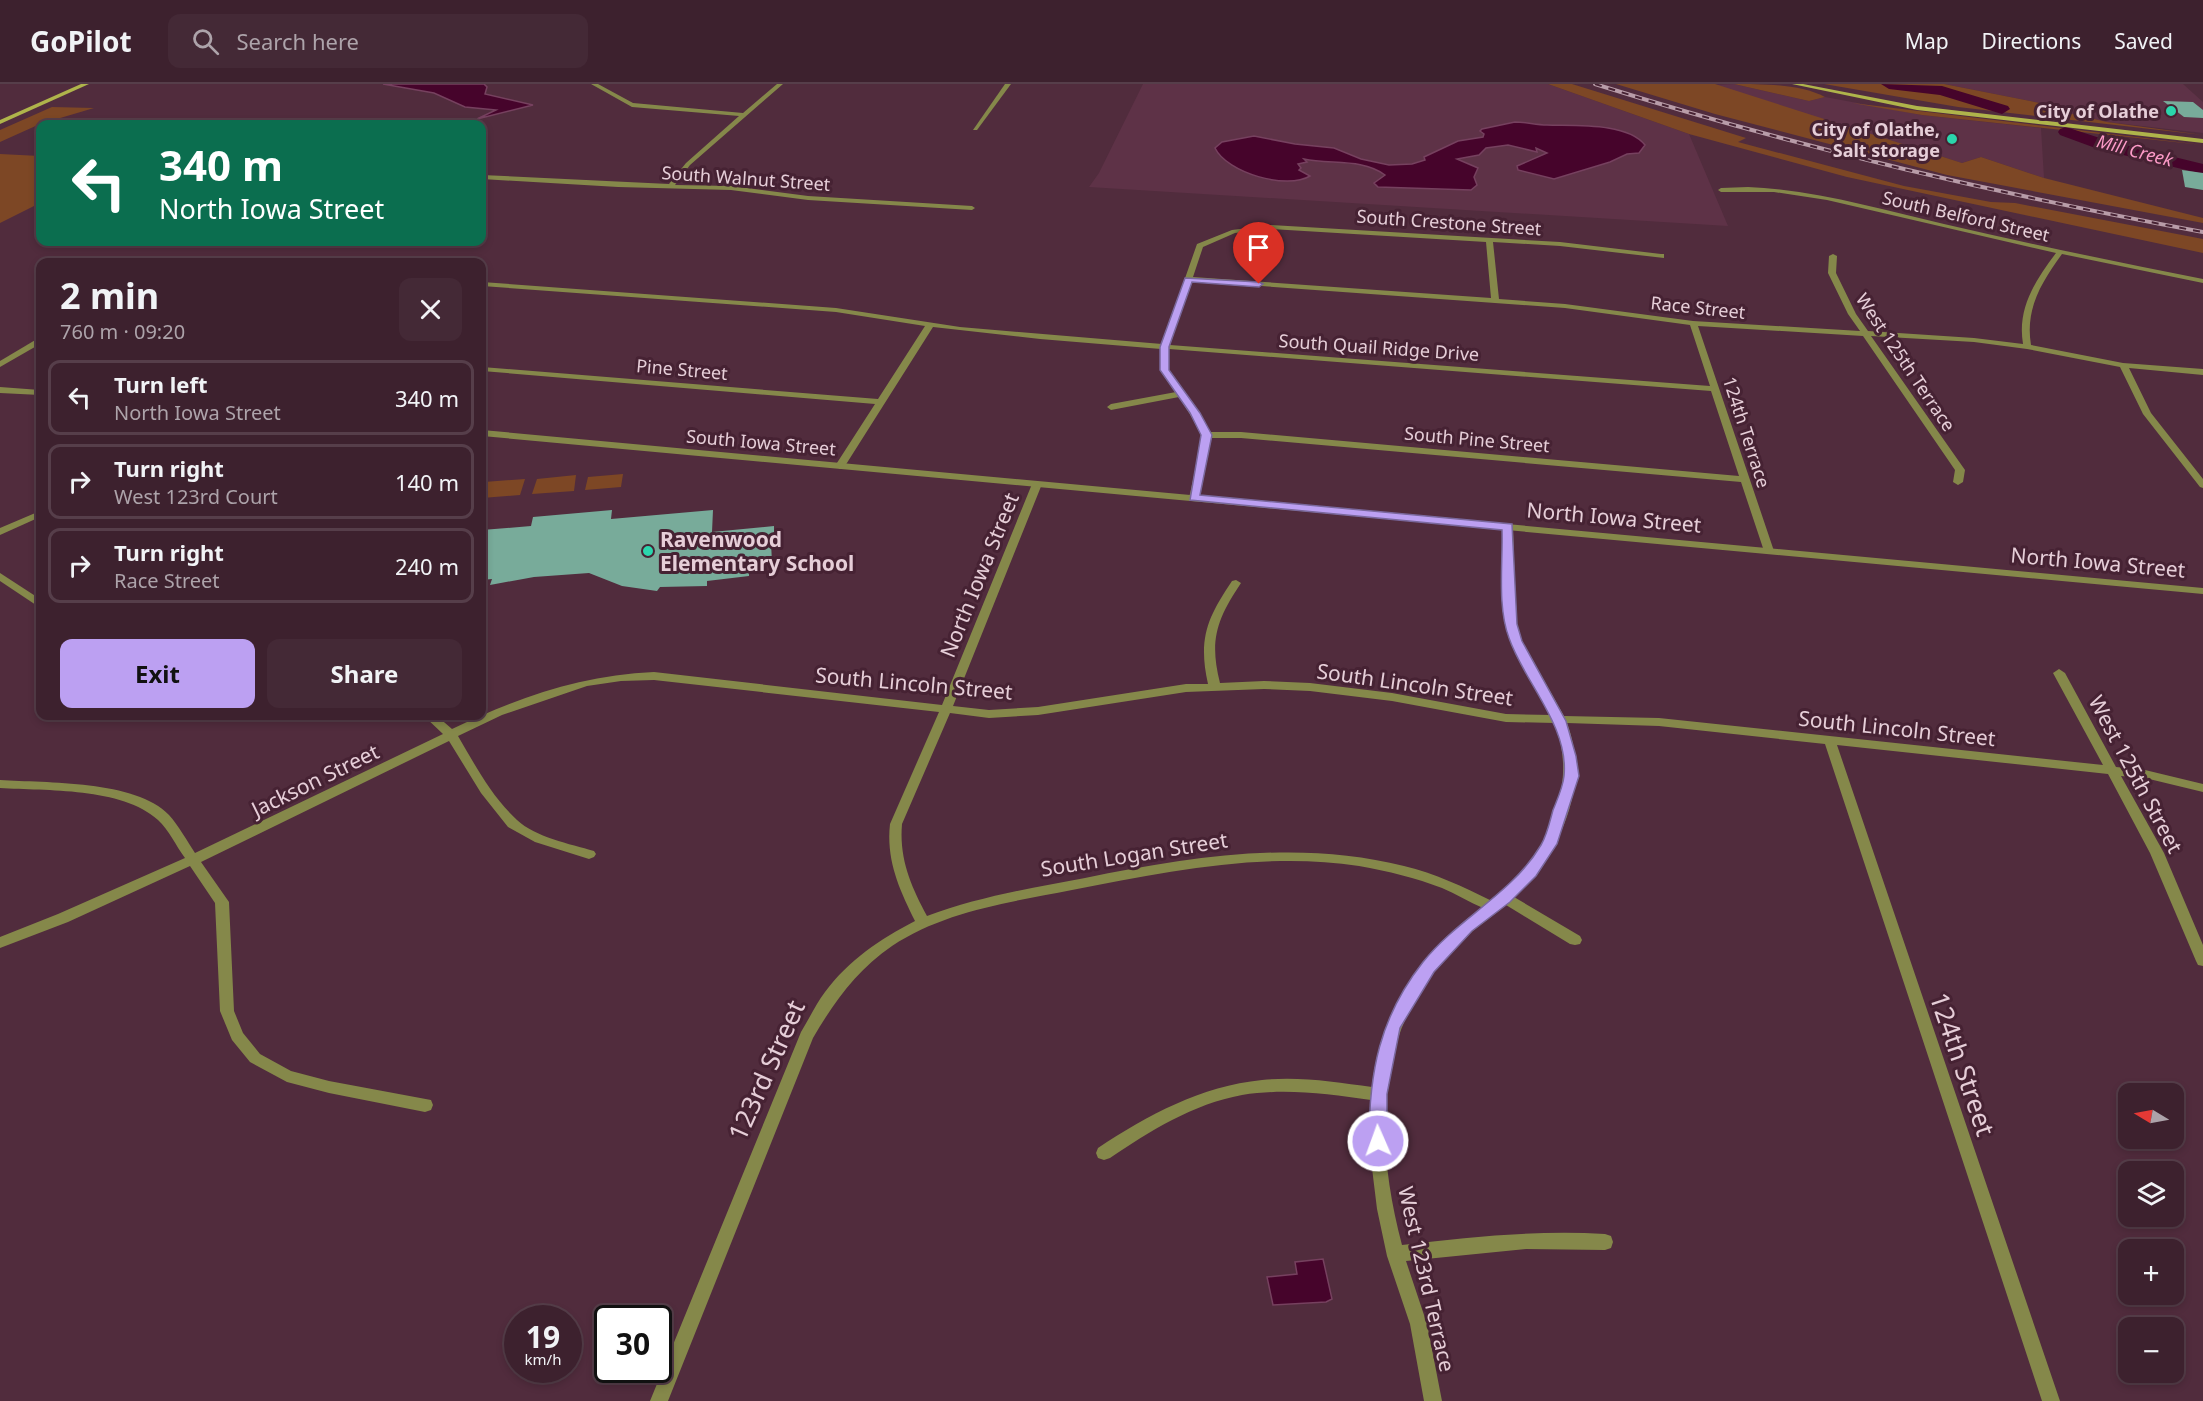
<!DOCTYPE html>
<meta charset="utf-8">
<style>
body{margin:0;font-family:"Noto Sans",sans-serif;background:#442936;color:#f1f3f6;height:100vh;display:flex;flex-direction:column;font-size:22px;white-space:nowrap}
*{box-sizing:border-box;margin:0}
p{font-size:20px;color:#ada3aa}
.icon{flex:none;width:33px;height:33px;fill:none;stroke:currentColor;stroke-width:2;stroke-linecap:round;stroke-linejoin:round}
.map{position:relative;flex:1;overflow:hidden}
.details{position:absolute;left:36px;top:174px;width:450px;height:462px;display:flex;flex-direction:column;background:#3d212e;border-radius:12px;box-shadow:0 3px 9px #0003,0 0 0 2px #563e4a}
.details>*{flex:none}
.top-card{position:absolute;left:36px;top:36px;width:450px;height:126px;border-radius:12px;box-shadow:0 3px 9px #0003,0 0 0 2px #563e4a;background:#0b6e4f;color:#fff;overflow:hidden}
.needle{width:39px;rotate:280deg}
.controls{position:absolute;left:2118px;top:999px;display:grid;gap:12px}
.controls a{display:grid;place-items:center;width:66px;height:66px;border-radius:12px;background:#3d212e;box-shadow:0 3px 9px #0003,0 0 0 2px #563e4a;font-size:30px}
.speed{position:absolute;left:504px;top:1221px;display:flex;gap:12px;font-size:30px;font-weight:700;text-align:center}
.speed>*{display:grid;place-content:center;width:78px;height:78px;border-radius:50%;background:#3d212e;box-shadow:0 3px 9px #0003,0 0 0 2px #563e4a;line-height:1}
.speed small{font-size:15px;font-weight:400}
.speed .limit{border:3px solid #111;border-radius:9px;background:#fff;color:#111}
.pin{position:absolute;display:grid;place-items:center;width:51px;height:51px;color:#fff;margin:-62px -26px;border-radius:50% 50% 50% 0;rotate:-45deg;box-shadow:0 0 6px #0007}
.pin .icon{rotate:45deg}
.me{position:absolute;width:66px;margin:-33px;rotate:358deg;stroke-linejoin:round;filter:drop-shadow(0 0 4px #0008)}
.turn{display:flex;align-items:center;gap:21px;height:126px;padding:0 24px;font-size:27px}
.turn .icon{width:78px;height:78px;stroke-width:2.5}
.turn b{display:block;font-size:42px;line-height:51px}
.round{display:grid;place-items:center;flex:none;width:63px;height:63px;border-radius:12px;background:#442936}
.overview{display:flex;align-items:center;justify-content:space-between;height:102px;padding:0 24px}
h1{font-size:36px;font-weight:700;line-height:45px}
.cta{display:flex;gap:12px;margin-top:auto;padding:12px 24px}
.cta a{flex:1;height:69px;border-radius:12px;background:#bca0f2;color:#111;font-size:24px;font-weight:700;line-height:69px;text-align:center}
.cta a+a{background:#442936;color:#f1f3f6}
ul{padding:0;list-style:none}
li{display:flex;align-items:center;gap:18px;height:75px;margin:0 12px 9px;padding:0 12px;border:3px solid #563e4a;border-radius:12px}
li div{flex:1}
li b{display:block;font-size:22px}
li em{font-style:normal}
header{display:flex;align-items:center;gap:36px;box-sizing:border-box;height:84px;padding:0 30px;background:#3d212e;border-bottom:2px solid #563e4a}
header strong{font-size:28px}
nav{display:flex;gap:33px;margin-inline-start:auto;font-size:21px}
.search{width:420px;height:54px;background:#442936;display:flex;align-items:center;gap:15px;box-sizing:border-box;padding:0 21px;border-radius:12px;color:#ada3aa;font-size:22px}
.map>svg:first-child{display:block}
.built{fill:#5e3247}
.green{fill:#7d4725}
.water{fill:#46042b;stroke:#76415f;stroke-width:1.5}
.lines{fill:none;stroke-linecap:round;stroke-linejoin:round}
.river{fill:#46042b;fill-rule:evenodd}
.building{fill:#78ab9a}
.minor{fill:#85884a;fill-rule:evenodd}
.tertiary{fill:#85884a;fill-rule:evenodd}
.secondary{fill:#afb44b;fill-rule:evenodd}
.rail-casing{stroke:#b89ca8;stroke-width:4}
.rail{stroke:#462233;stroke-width:2;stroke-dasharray:7;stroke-linecap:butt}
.route{fill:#bca0f2;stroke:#7a689d;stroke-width:1.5}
.poi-dot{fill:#2bd5ac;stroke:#462233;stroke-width:2}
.labels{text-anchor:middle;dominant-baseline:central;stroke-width:6;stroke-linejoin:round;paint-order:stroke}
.far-poi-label{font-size:18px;font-weight:bold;fill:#e6ced8;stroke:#462233;text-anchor:end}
.far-water-label{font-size:18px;font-style:italic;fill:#fd9bc8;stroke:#462233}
.far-street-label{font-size:18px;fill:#e6ced8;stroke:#462233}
.street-label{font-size:21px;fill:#e6ced8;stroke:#462233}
.poi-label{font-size:21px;font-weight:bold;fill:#e6ced8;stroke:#462233;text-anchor:start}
.near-street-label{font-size:26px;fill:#e6ced8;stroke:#462233}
</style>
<header>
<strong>GoPilot</strong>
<div class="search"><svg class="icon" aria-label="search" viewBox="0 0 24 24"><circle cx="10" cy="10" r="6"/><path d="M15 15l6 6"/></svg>Search here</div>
<nav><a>Map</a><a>Directions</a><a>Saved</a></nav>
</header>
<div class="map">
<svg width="2203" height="1317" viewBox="0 0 2203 1317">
<rect width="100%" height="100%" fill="#512c3d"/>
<g class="built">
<polygon points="1143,0 1548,0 1689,50 1728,142 1089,103 1099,89"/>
<polygon points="1734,0 1809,17 1825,13 1922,31 2041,44 2044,94 1981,73 1962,79 1712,1"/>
<polygon points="1944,0 2183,0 2203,18 2203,49 2107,38 2044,23 2040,19"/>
</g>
<g class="green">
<polygon points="1548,0 1572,0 1746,54 1738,58 1904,102 1991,118 2015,119 2203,155 2203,169 1847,93 1689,50"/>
<polygon points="1616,0 1715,0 1962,79 1981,73 2044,94 2203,134 2203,139 1947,91 1715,30"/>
<path d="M1734,0c28,0 66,0 91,13l-16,4z"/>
<polygon points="1824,0 1944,0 2040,19 2044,23 2107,38 2203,51 1958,23"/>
<polygon points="1852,19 2203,61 1922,31"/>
<polygon points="52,23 94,24 40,40 0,58 0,46"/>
<polygon points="0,70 40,72 40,119 0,139"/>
<polygon points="623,390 621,403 585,406 588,393"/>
<polygon points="576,391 574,407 532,410 537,395"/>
<polygon points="525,395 520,411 482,414 484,398"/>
</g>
<g class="water">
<polygon points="383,0 484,0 487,3 485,10 533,21 477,35 496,26 465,23 434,9"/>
<path d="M1515,38c11,0 21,3 32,3 26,1 80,-3 98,20l-6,8 -12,1 -17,8 -56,17 -36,-9 -1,-4 30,-13 -11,-5 1,4 -29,-7 -22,3 -7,7 -22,4 21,9 -4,9 3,8 -6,5 -93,-3 -4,-4 11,-8c-23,-17 -55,-10 -81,-16l3,3 -9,2 3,4 -2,2 11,6c-23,14 -83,-3 -95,-28l7,-6 32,-6 41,8 39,4 27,11 28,6 23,-1 13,-4 -1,-3 34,-16 25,-4 1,-3 -4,-3 2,-2z"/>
<polygon points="1323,1175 1332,1215 1326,1218 1273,1221 1267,1193 1297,1190 1295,1178"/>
</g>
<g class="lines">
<g class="river">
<polygon points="1881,0 1942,2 2008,22 2010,25 2002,30 1940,11 1889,5"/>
<polygon points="2066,43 2109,57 2203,80 2203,90 2098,65 2060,51 2058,48 2060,45"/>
</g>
</g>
<g class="building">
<polygon points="2163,17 2193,18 2203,26 2203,34 2184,33"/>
<polygon points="2182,86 2203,89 2203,106 2185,103"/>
<polygon points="612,426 611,435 713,426 712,448 774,442 774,458 771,458 772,479 749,482 749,492 707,497 707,502 660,503 657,507 622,502 589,489 534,493 490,501 492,495 482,496 482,446 531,442 533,433"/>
</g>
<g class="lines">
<g class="minor">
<polygon points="591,0 598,0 633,19 743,29 777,0 783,0 690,81 675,101 731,102 808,112 972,122 975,124 972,126 808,116 731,106 618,103 482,95 482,91 669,100 686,79 739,32 632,23"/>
<polygon points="1005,0 1011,0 977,46 973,46"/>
<path d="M1748,103c67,3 131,22 196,37 86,20 173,38 259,55v4l-141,-29c-21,29 -37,55 -31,91l92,18 80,6v6l-74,-7 22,45 52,66v9l-3,-1 -57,-73 -23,-47 -93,-18 -53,-7 -103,-6 94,134 -2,12 -5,3 -5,-3 2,-12 -92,-134 -165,-10 76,225 -5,3 -5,-3 -23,-69 -500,-44h-30l-12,60 -2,2h-6l-2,-2 14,-63 -24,-38 -68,13 -4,-3 4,-3 65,-12 -15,-22v-21l-121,-10 -107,-12 -88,139 -5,3 -5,-3 40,-62 -393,-33v-4l396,32 47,-73 -89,-14 -354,-26v-4l354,26 124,19 202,17 35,-100 35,-14 39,-5 289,17 101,12h3v4l-104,-12 -67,-4 6,57 66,5 128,17 167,10 -12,-17 -20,-41 1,-17 4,-2 4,2 -1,17 20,41 12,17 106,7 49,6c-6,-36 12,-63 33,-91l-229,-53 -53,-8h-53l-3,-2 3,-2zM1271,145l215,13 5,56 -298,-21 10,-30 32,-14zM1191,197l374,27 125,17 20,61 -540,-41zM1169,265l542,42 28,85 -498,-44h-31l-11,-19 -30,-43z"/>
<polygon points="37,255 40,255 40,260 0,283 0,277"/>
<path d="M1037,397l5,3 -89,222 36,4 49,-3 148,-23h22c-10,-45 -1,-66 24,-103l4,-1 5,3c-24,36 -32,57 -21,100l44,-2 46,2 82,10 114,21 46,1 -42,-74 -4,-17 -3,-97 5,-3 5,3 3,97 6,17 42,75 95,2 444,47 -50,-92 6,-4 6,4 51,94 29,3 58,14v8l-58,-14 -24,-2 43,77 39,92v21l-5,-1 -2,-4 -46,-108 -42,-79 -271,-29 223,656h-18l-217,-657 -166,-18 -92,-3c24,63 -7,130 -53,174l66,39 2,4 -2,4 -5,1 -5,-1 -64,-39c-19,16 -40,29 -56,47 -78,83 -75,189 -48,293 68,-8 135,-15 203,-11l6,2 2,6 -2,6 -6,2 -79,-1 -120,12 21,63 15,77h-18l-14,-77 -23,-68 -10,-47 -6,-49v-60c-43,-6 -86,-12 -129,-5 -49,9 -92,36 -132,63l-6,2 -6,-2 -2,-5 2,-5c50,-33 103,-62 164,-68 36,-4 74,2 110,7 11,-79 48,-131 111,-179 -14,-6 -27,-14 -41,-20 -26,-10 -54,-17 -83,-22 -95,-15 -194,6 -287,24 -61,12 -128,21 -180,56 -35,24 -58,56 -79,92l-145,363h-18l151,-369c8,-13 15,-28 24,-40 24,-32 55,-53 90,-71 -16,-32 -29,-61 -25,-97l49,-112 -285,-32 -33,1 -34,5 -85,29 -44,21c17,29 34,61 59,84 18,17 53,24 77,31l2,3 -2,3 -5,2 -54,-17 -27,-15 -27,-34 -32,-52 -248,121 28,40 5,109 9,22 17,21 31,17 38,10 102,19 2,5 -2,5 -6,2 -96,-19 -42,-11 -37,-20 -18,-22 -12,-29 -5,-108 -25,-37 -122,56 -68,26v-11l58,-23 127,-56c-9,-12 -16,-28 -27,-38 -36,-33 -112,-29 -158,-32v-8c46,3 136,0 169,35 10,11 18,26 26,38l248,-119 -19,-18h13l15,13c65,-31 129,-54 202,-57l288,33 90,-221zM1264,605l46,2 82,10 114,21 49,1c25,67 -11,136 -63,178 -29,-14 -57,-28 -88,-35 -105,-27 -215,-9 -319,12 -54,10 -107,19 -158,38 -16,-30 -28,-57 -25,-92l48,-111 39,5 49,-3 148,-23z"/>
<polygon points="40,427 40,433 0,451 0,444"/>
<polygon points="0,489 40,515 40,522 36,521 0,497"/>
</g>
<g class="tertiary">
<polygon points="0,303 40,306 40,311 0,309"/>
<polygon points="482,346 2203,504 2203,510 482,352"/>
</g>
<g class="secondary">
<polygon points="81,0 89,0 0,40 0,36"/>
<polygon points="1792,0 1803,0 1917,22 2203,55 2203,59 1917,26"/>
</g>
<defs>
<path id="rail" d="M1595,0c200,63 402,110 608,148"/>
</defs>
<use href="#rail" class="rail-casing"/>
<use href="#rail" class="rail"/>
</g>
<path class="route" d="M1185,194l74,4 4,2 -4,3 -67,-5 -23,65v23l31,43 12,22 -12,60 312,29 5,100 5,17 44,80 10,35 3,20 -22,68 -21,32 -26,26 -38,29 -38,41 -34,56 -13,66v47l-2,6 -7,2 -6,-2 -3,-6c0,-68 10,-123 54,-179 35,-44 89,-68 118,-117 6,-10 9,-24 12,-35 4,-10 10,-23 11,-34 5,-50 -40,-94 -55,-138 -12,-32 -6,-74 -7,-108l-312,-30 11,-65 -11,-22 -30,-43v-23z"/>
<g class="poi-dot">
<circle cx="2171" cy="27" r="6"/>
<circle cx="1952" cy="55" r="6"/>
<circle cx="648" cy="467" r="6"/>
</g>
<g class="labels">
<g class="far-poi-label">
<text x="2159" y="27">City of Olathe</text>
<text x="1940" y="45">City of Olathe,<tspan x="1940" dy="21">Salt storage</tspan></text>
</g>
<g class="far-water-label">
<text transform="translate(2135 66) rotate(15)">Mill Creek</text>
</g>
<g class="far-street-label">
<text transform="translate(746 94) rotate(4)">South Walnut Street</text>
<text transform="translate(1966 132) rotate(13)">South Belford Street</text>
<text transform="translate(1449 138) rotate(4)">South Crestone Street</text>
<text transform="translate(1698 223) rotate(6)">Race Street</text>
<text transform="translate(1379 263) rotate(4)">South Quail Ridge Drive</text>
<text transform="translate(1906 278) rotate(56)">West 125th Terrace</text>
<text transform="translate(682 285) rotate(5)">Pine Street</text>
<text transform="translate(1747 348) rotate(72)">124th Terrace</text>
<text transform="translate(1477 355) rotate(5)">South Pine Street</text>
<text transform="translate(761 358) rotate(5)">South Iowa Street</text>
</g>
<g class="street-label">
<text transform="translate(1614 433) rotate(5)">North Iowa Street</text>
<text transform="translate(2098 478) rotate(5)">North Iowa Street</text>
<text transform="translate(979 491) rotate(-68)">North Iowa Street</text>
<text transform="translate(914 599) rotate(5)">South Lincoln Street</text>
<text transform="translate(1415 600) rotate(8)">South Lincoln Street</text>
<text transform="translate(1897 644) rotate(6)">South Lincoln Street</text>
<text transform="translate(2136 690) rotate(62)">West 125th Street</text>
<text transform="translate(315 696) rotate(-26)">Jackson Street</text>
<text transform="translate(1134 770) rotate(-9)">South Logan Street</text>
<text transform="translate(1427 1195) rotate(77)">West 123rd Terrace</text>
</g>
<g class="poi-label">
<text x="660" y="455">Ravenwood<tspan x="660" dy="24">Elementary School</tspan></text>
</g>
<g class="near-street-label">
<text transform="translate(1963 980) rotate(71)">124th Street</text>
<text transform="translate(766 986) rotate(-66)">123rd Street</text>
</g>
</g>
</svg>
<div class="controls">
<a><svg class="needle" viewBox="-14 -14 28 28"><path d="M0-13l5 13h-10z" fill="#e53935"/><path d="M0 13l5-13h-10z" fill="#ada3aa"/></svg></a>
<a><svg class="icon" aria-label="layers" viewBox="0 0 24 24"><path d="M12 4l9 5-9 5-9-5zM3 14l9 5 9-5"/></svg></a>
<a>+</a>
<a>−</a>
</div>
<div class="speed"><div>19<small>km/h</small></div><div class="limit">30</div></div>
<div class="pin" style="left:1259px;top:200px;background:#d93025"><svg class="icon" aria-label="arrive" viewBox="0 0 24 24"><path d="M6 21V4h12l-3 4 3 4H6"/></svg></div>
<svg class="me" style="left:1378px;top:1057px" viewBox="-20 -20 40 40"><circle r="17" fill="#bca0f2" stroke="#fff" stroke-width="3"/><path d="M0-11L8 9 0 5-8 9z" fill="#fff"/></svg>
<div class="top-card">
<div class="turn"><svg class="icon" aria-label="left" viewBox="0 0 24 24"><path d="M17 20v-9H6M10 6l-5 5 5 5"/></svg><div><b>340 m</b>North Iowa Street</div></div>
</div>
<section class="details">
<div class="overview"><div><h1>2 min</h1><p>760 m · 09:20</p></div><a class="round"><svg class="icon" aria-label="close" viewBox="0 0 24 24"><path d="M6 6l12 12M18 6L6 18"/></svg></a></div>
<ul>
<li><svg class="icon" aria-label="left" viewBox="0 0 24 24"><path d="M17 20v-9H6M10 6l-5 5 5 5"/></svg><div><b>Turn left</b><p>North Iowa Street</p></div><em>340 m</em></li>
<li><svg class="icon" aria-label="right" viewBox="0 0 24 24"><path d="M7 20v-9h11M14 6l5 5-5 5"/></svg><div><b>Turn right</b><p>West 123rd Court</p></div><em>140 m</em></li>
<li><svg class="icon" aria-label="right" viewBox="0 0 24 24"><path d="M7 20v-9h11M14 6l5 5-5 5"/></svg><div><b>Turn right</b><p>Race Street</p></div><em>240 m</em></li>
</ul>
<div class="cta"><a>Exit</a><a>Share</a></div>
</section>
</div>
